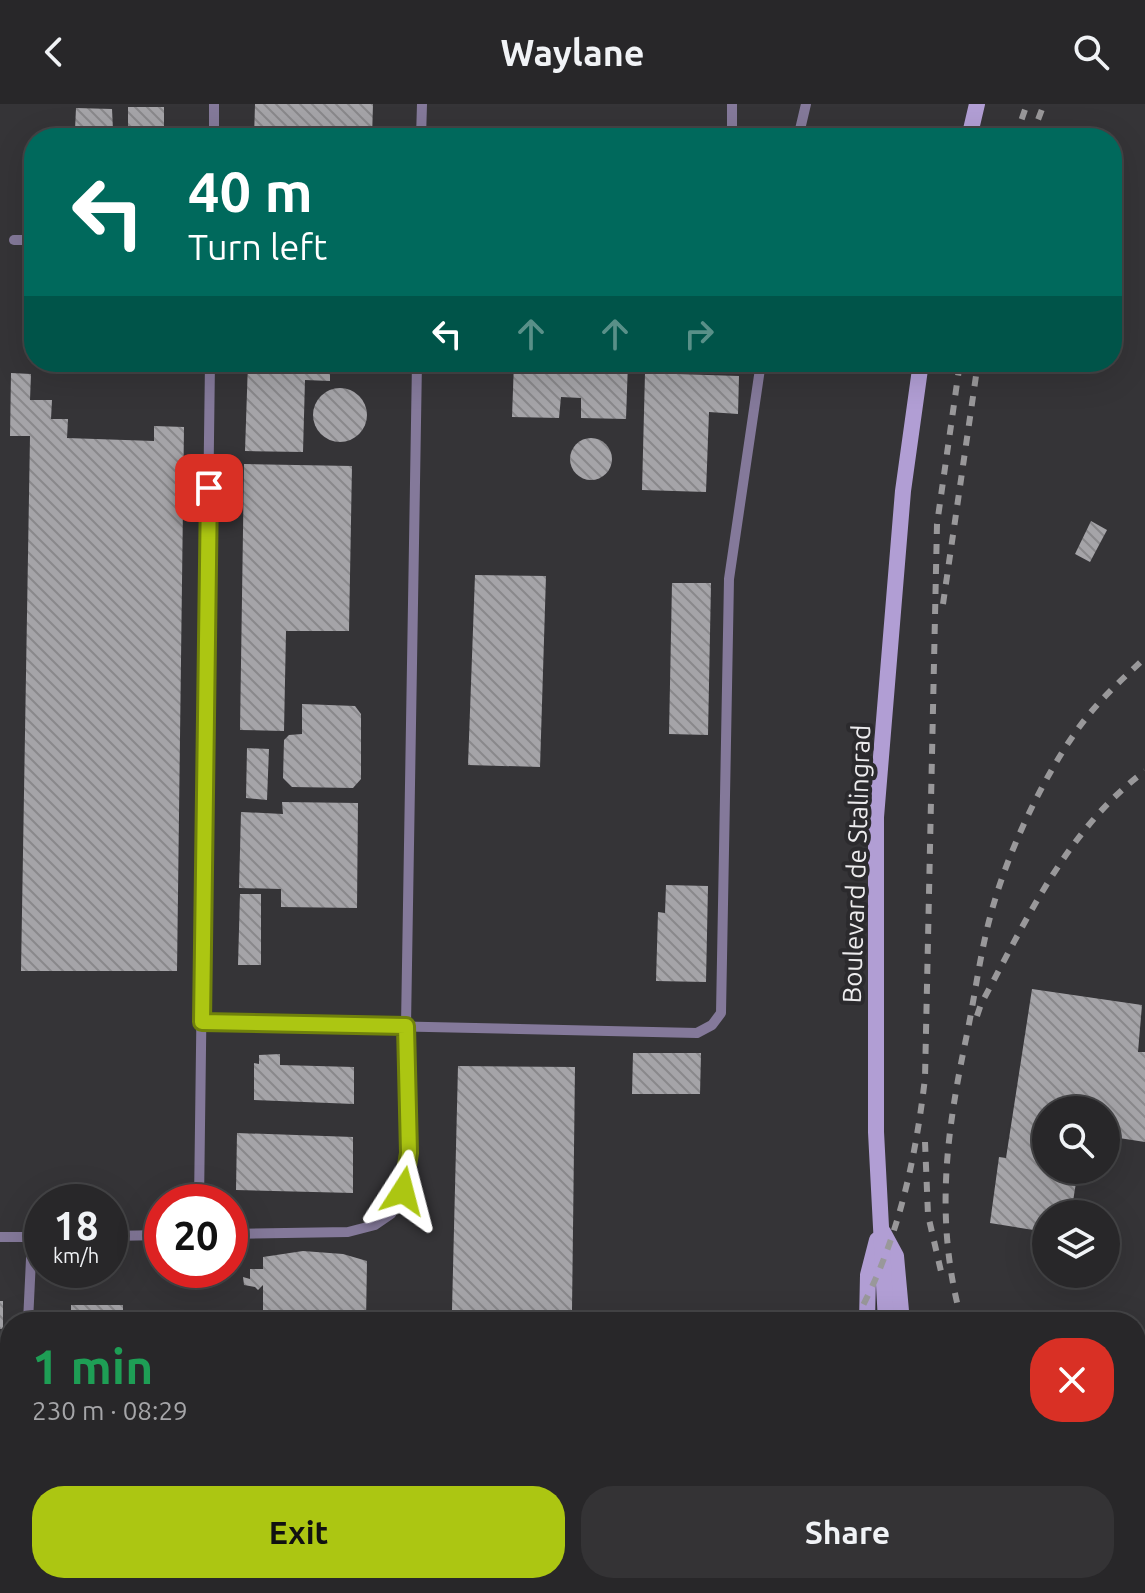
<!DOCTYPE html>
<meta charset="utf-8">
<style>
body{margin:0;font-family:Ubuntu,sans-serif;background:#343335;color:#f1f3f6;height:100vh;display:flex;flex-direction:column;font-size:30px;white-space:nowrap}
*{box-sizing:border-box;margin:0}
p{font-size:26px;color:#a5a5a8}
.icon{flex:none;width:44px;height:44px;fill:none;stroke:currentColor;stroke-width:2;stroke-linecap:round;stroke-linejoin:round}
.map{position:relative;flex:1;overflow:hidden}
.details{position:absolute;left:0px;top:1208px;width:1146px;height:282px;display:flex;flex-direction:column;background:#282729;border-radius:32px 32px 0 0;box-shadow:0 8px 32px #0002,0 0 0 2px #444446}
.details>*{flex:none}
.hud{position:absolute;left:24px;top:24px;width:1098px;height:244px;border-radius:32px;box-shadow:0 8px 32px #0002,0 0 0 2px #444446;background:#00695c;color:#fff;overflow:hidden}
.buttons{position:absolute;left:1032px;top:992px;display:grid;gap:16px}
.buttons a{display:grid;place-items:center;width:88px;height:88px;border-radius:50%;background:#282729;box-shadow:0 8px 32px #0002,0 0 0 2px #444446;font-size:40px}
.speed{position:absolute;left:24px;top:1080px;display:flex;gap:16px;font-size:40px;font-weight:700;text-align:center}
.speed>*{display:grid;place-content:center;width:104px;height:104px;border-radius:50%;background:#282729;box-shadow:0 8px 32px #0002,0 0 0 2px #444446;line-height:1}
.speed small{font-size:20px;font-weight:400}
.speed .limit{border:12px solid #d22;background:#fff;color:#111}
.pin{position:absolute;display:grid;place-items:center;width:68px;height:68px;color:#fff;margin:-34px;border-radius:16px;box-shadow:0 4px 12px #0006}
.me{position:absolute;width:88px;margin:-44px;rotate:9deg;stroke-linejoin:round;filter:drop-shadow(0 0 6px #0008)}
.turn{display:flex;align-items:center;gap:28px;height:168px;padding:0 32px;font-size:36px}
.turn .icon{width:104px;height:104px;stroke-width:2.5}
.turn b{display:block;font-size:56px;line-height:68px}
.lanes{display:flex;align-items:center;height:76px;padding:0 32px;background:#0003;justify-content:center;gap:40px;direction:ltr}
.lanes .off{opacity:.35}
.round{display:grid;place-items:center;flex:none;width:84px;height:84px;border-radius:32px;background:#343335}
.head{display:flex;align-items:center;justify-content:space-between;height:136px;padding:0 32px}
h1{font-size:48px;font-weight:700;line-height:60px;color:#1e9e55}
.cta{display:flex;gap:16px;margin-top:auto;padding:16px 32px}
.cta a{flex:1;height:92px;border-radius:32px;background:#acc612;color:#111;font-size:32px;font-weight:700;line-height:92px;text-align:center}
.cta a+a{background:#343335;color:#f1f3f6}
header{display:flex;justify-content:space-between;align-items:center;height:104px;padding:0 32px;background:#282729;font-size:36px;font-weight:700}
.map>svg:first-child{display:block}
.building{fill:url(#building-back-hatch)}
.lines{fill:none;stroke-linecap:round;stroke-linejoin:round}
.path{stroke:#7d7c7f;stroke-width:5;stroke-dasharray:2 6;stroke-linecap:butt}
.service{stroke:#84799a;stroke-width:10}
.tertiary{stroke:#84799a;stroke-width:16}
.secondary{stroke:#b19ed4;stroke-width:16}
.rail{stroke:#99989a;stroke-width:6;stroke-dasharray:10 10;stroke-linecap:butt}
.route-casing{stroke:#70810c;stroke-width:20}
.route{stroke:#acc612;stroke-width:14}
.labels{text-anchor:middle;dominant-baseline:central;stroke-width:8;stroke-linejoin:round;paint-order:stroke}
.street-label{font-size:26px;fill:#edecee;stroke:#2b2a2d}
</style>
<header><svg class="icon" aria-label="back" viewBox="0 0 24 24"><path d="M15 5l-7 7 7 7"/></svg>Waylane<svg class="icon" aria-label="search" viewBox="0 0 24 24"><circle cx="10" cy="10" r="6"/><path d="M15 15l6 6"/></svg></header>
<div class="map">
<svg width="1145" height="1489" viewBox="0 0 1145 1489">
<defs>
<pattern id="building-back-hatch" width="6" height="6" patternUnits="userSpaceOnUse" patternTransform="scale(2)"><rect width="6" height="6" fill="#a5a4a8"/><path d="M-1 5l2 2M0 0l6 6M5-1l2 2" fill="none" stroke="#89888b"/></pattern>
</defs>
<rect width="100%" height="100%" fill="#353437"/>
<g class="building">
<polygon points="255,0 373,0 372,34 351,34 352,23 313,22 313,34 254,34"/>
<polygon points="128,3 164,3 164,26 128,25"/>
<polygon points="76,4 112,5 113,26 75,26"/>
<polygon points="248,258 330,258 330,277 305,276 303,348 245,347"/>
<polygon points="514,258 628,258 626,315 581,314 581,294 561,293 559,314 512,313"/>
<polygon points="11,269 31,270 30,296 52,296 51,315 68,315 67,334 154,337 154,322 184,323 177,867 21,867 30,332 10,332"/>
<polygon points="645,269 739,272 738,310 709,308 706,388 642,386"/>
<circle cx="340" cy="311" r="27"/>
<circle cx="591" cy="355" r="21"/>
<polygon points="244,360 352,362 349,527 286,527 284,627 240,626"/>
<polygon points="1091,417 1107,426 1090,458 1075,450"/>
<polygon points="475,471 546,472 540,663 468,661"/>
<polygon points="672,479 711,479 708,631 669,630"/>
<polygon points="302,600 355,602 361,610 361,675 353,684 292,683 283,674 284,636 289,631 302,630"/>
<polygon points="247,644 269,645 267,696 246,694"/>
<polygon points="282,698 358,699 357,804 281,803 281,785 239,784 241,708 283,710"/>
<polygon points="666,781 708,782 706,878 656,877 658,808 665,809"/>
<polygon points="240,790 261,790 261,861 238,861"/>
<polygon points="1032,885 1142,901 1138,948 1145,948 1145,1038 1106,1032 1106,1006 1046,1006 1046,1066 1078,1066 1071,1110 1046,1110 1046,1128 990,1119 999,1053 1006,1054"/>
<polygon points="633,949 701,949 700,990 632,990"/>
<polygon points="280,950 280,961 354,963 354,1000 254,996 254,959 259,960 259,951"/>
<polygon points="458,962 575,963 572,1206 452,1206"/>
<polygon points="237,1029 353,1033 353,1089 236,1086"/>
<polygon points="303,1147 343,1150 367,1157 366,1218 269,1218 263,1216 263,1181 258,1186 255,1183 244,1181 243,1173 250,1175 250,1165 263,1165 263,1153"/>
<rect x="0" y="1197" width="3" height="28"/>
<polygon points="71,1201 123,1201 123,1218 51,1218 51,1209 71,1209"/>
<polygon points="1141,1311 1145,1311 1145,1386 1141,1390 1136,1385 1136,1334 1139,1334"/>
<rect x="46" y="1480" width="46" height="9"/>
</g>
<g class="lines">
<g class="path">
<polyline points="1114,1480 1126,1489"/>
<polyline points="450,1489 467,1480"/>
</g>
<g class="service">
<polyline points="214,34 214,0"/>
<polyline points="421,34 422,0"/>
<polyline points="732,34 732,0"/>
<polyline points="798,34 806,0"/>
<polyline points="14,136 34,136"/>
<polyline points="202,918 697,929 712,921 721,909 729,475 761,258"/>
<polyline points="199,1098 210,258"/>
<polyline points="230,1130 348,1128 375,1121 391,1110 403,1087 409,1049 406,922 417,258"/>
<polyline points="110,1132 162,1131"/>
<polyline points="0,1133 42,1133"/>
<polyline points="28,1218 32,1134"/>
<polyline points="8,1489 10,1419"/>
</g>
<polyline class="tertiary" points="1136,1433 1145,1444"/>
<g class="secondary">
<polyline points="969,34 977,0"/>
<polyline points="883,1128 896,1152 902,1218"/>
<polyline points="867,1218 868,1171 877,1136"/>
<polyline points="886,1218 876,1028 876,713 903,387 921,258"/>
<polyline points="885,1480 886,1489"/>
<polyline points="898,1480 899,1489"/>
<polyline points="344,1489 369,1480"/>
<polyline points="393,1489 405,1480"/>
<polyline points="918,1489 918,1480"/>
</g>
<g class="rail">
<polyline points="1015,34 1027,0"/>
<polyline points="1031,34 1044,0"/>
<polyline points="943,500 978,258"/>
<path d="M977,912l4,-12c45,-83 86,-175 164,-233"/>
<polyline points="925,1038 928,1111 943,1176"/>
<path d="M854,1218c43,-76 61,-158 71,-244l12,-554 23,-162"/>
<path d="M962,1218c-28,-101 -16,-188 5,-288 9,-44 14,-88 27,-131 16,-55 48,-123 81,-170 19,-28 45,-52 70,-75"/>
<polyline points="1136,1479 1145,1488"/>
<polyline points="557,1489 573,1480"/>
<polyline points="611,1489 628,1480"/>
</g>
</g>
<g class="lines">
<defs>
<polyline id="route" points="209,384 202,918 406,922 409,1049 403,1087"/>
</defs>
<use href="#route" class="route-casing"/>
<use href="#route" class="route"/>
</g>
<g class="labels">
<g class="street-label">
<text transform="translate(856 760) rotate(-88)">Boulevard de Stalingrad</text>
</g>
</g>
</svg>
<div class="buttons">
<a><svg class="icon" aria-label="search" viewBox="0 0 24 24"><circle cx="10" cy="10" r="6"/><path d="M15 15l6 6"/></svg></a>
<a><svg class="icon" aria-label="layers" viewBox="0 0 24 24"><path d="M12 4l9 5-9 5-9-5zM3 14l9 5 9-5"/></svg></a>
</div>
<div class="speed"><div>18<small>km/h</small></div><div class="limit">20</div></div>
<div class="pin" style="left:209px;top:384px;background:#d93025"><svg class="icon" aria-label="arrive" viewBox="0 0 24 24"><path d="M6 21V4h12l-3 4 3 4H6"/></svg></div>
<svg class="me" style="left:403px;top:1087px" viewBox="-20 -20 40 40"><path d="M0-17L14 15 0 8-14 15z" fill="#acc612" stroke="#fff" stroke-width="4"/></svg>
<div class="hud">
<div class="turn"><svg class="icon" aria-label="left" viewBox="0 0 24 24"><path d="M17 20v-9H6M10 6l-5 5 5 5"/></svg><div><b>40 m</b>Turn left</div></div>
<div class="lanes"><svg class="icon" aria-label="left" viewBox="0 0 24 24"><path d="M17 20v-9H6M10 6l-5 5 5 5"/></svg><svg class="icon off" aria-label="ahead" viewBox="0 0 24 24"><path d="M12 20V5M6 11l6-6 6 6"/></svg><svg class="icon off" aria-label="ahead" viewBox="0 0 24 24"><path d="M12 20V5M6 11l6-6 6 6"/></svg><svg class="icon off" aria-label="right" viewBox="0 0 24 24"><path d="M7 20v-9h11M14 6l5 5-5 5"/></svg></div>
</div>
<section class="details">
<div class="head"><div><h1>1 min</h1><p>230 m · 08:29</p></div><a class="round" style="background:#d93025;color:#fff"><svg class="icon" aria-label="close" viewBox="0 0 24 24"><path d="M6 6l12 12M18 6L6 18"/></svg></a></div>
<div class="cta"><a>Exit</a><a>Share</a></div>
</section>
</div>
